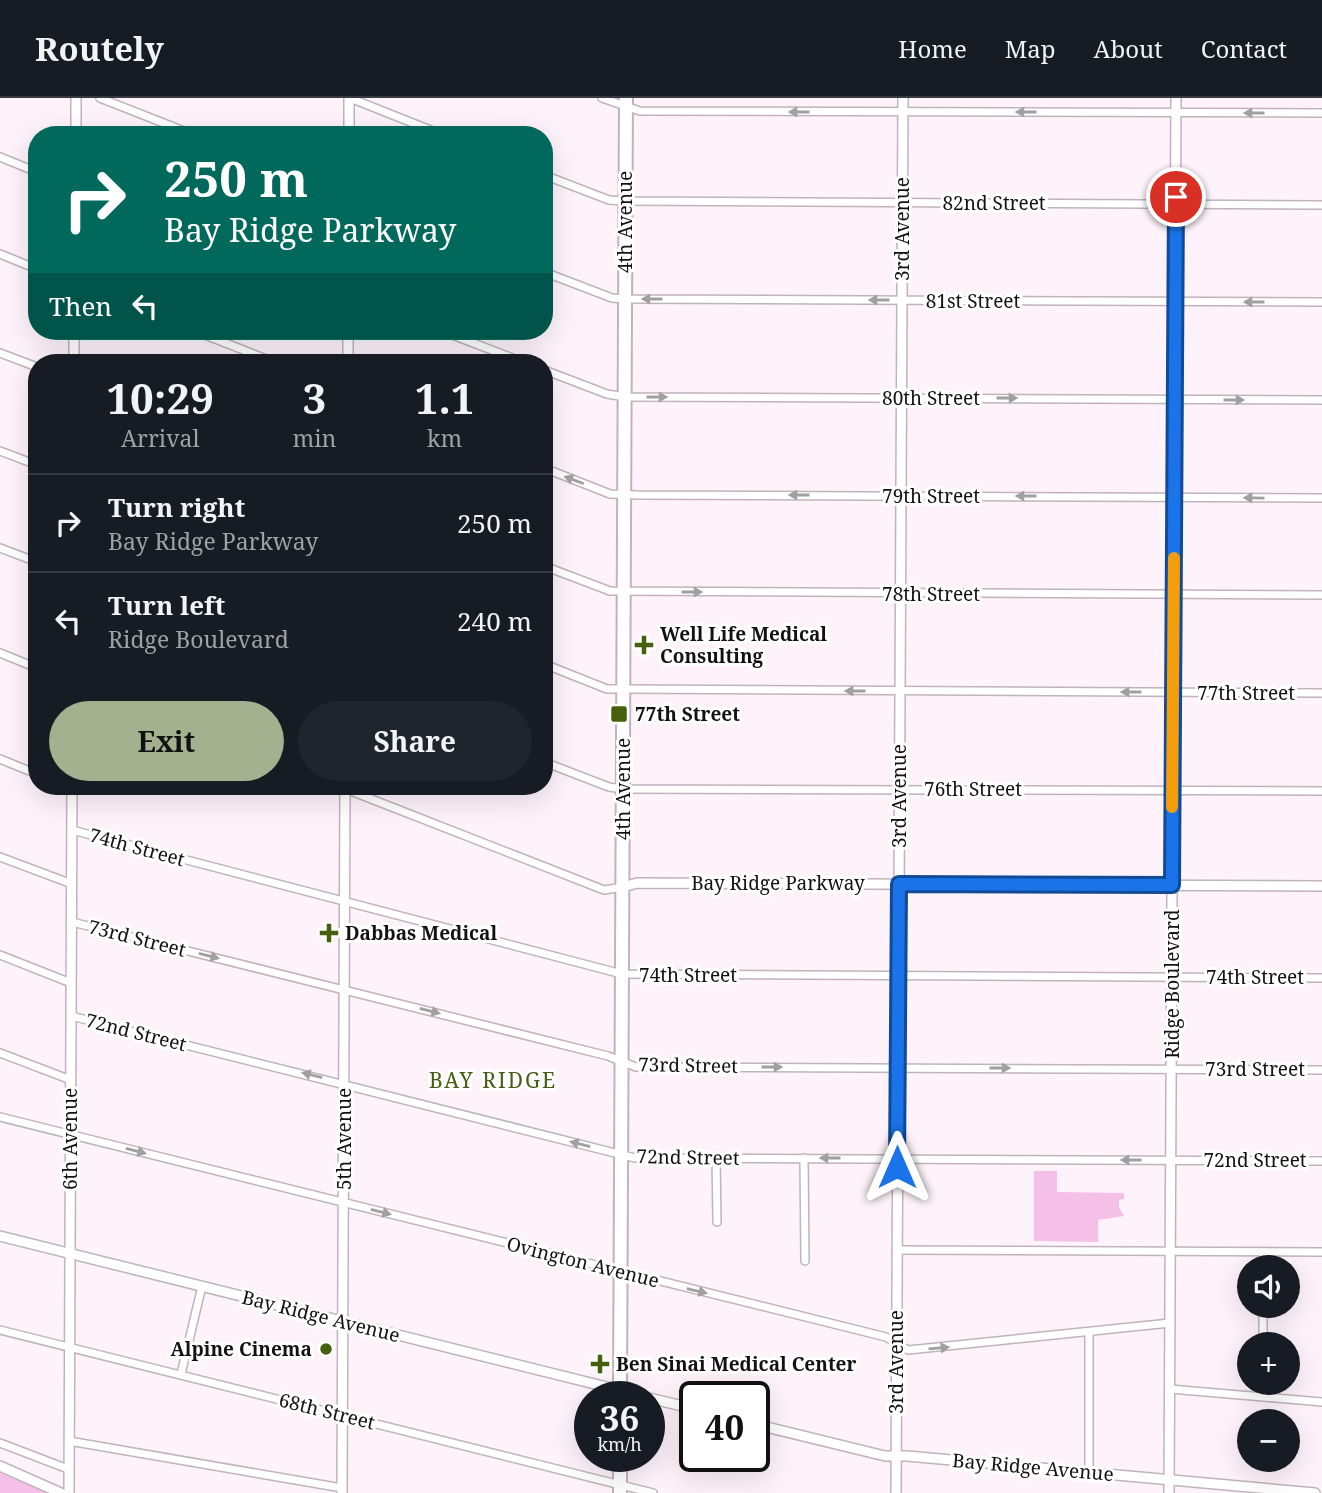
<!DOCTYPE html>
<meta charset="utf-8">
<style>
body{margin:0;font-family:"Noto Serif",serif;background:#20242c;color:#f1f3f6;height:100vh;display:flex;flex-direction:column;font-size:26px;white-space:nowrap}
*{box-sizing:border-box;margin:0}
p{font-size:23px;color:#9ea1a6}
.icon{flex:none;width:38px;height:38px;fill:none;stroke:currentColor;stroke-width:2;stroke-linecap:round;stroke-linejoin:round}
.map{position:relative;flex:1;overflow:hidden}
.panel{position:absolute;left:28px;top:256px;width:525px;height:441px;display:flex;flex-direction:column;background:#171b24;border-radius:28px;box-shadow:0 7px 28px #0002}
.panel>*{flex:none}
.top-card{position:absolute;left:28px;top:28px;width:525px;height:214px;border-radius:28px;box-shadow:0 7px 28px #0002;background:#00695c;color:#fff;overflow:hidden}
.tools{position:absolute;left:1237px;top:1157px;display:grid;gap:14px}
.tools a{display:grid;place-items:center;width:63px;height:63px;border-radius:50%;background:#171b24;box-shadow:0 7px 28px #0002;font-size:35px}
.speed{position:absolute;left:574px;top:1283px;display:flex;gap:14px;font-size:35px;font-weight:700;text-align:center}
.speed>*{display:grid;place-content:center;width:91px;height:91px;border-radius:50%;background:#171b24;box-shadow:0 7px 28px #0002;line-height:1}
.speed small{font-size:18px;font-weight:400}
.speed .limit{border:4px solid #111;border-radius:10px;background:#fff;color:#111}
.pin{position:absolute;display:grid;place-items:center;width:60px;height:60px;color:#fff;margin:-30px;border:4px solid #fff;border-radius:50%;box-shadow:0 2px 7px #0007}
.me{position:absolute;width:77px;margin:-38px;rotate:0deg;stroke-linejoin:round;filter:drop-shadow(0 0 5px #0008)}
.turn{display:flex;align-items:center;gap:24px;height:147px;padding:0 21px;font-size:32px}
.turn .icon{width:91px;height:91px;stroke-width:2.5}
.turn b{display:block;font-size:49px;line-height:60px}
.then{display:flex;align-items:center;height:66px;padding:0 21px;background:#0003;gap:14px;font-size:26px}
.eta{display:flex;justify-content:space-evenly;align-items:center;height:119px;text-align:center}
.eta b{font-size:42px;font-weight:700;line-height:49px}
.action{display:flex;gap:14px;margin-top:auto;padding:14px 21px}
.action a{flex:1;height:80px;border-radius:42px;background:#a4b18e;color:#111;font-size:28px;font-weight:700;line-height:80px;text-align:center}
.action a+a{background:#20242c;color:#f1f3f6}
ul{padding:0;list-style:none}
li{display:flex;align-items:center;gap:21px;height:98px;padding:0 21px;border-top:2px solid #363941}
li div{flex:1}
li b{display:block;font-size:26px}
li em{font-style:normal}
header{display:flex;align-items:center;gap:42px;box-sizing:border-box;height:98px;padding:0 35px;background:#171b24;border-bottom:2px solid #363941}
header strong{font-size:33px}
nav{display:flex;gap:38px;margin-inline-start:auto;font-size:24px}
.map>svg:first-child{display:block}
.green{fill:#f5c0e7}
.lines{fill:none;stroke-linecap:round;stroke-linejoin:round}
.minor-casing{stroke:#c1b3bd;stroke-width:10}
.tertiary-casing{stroke:#c1b3bd;stroke-width:12}
.primary-casing{stroke:#c1b3bd;stroke-width:16}
.minor{stroke:#fff;stroke-width:7}
.tertiary{stroke:#fff;stroke-width:9}
.primary{stroke:#fff;stroke-width:12}
.oneway{fill:#a19fa1}
.route-casing{stroke:#114b97;stroke-width:18}
.route{stroke:#1a73e8;stroke-width:12}
.slow{stroke:#f59e0b;stroke-width:12}
.poi-dot{fill:#47600e;stroke:#fff;stroke-width:2.5}
.labels{text-anchor:middle;dominant-baseline:central;stroke-width:6;stroke-linejoin:round;paint-order:stroke}
.street-label{font-size:19px;fill:#151013;stroke:#fff}
.poi-label{font-size:19px;font-weight:bold;fill:#151013;stroke:#fff;text-anchor:start}
.neighbourhood-label{font-size:21px;letter-spacing:2px;fill:#465d15;stroke:#fff}
</style>
<header>
<strong>Routely</strong>
<nav><a>Home</a><a>Map</a><a>About</a><a>Contact</a></nav>
</header>
<div class="map">
<svg width="1322" height="1395" viewBox="0 0 1322 1395">
<rect width="100%" height="100%" fill="#fef3fb"/>
<g class="green">
<polygon points="1034,1073 1057,1073 1057,1094 1124,1095 1124,1101 1119,1102 1119,1109 1124,1118 1098,1122 1098,1144 1034,1143"/>
<polygon points="0,1373 48,1395 0,1395"/>
</g>
<g class="lines">
<defs>
<g id="minor">
<polyline points="100,0 194,37"/>
<polyline points="350,0 443,37"/>
<polyline points="602,0 640,13 1322,15"/>
<polyline points="0,59 37,74"/>
<polyline points="544,77 609,102 625,103 1322,107"/>
<polyline points="0,156 37,171"/>
<polyline points="544,174 612,200 625,201 1322,204"/>
<polyline points="195,233 274,264"/>
<polyline points="442,233 523,264"/>
<polyline points="0,255 37,269"/>
<polyline points="544,272 607,296 625,299 1322,302"/>
<polyline points="0,353 37,367"/>
<polyline points="544,370 610,396 638,397 1322,400"/>
<polyline points="0,450 37,464"/>
<polyline points="544,468 610,493 1322,497"/>
<polyline points="0,555 37,570"/>
<polyline points="544,566 607,591 623,591 1322,595"/>
<polyline points="0,661 37,676"/>
<polyline points="544,664 609,689 623,691 1322,693"/>
<polyline points="338,688 604,792 623,789"/>
<polyline points="72,732 622,876 1322,880"/>
<polyline points="0,759 72,786"/>
<polyline points="72,824 608,958 636,969 1322,972"/>
<polyline points="0,857 71,885"/>
<polyline points="71,918 635,1060 1322,1063"/>
<polyline points="0,955 71,982"/>
<polyline points="0,1019 886,1239 908,1252 1170,1225"/>
<polyline points="716,1059 717,1124"/>
<polyline points="804,1060 805,1163"/>
<polyline points="897,1152 1322,1154"/>
<polyline points="1263,1154 1263,1169"/>
<polyline points="0,1232 653,1395"/>
<polyline points="1263,1246 1263,1208"/>
<polyline points="181,1276 202,1188"/>
<polyline points="1170,1291 1322,1304"/>
<polyline points="1263,1299 1263,1284"/>
<polyline points="69,1343 342,1390"/>
<polyline points="0,1345 68,1371"/>
<polyline points="1089,1375 1089,1234"/>
</g>
<g id="tertiary">
<polyline points="76,37 76,0"/>
<polyline points="349,37 349,0"/>
<polyline points="74,264 74,233"/>
<polyline points="348,264 348,233"/>
<polyline points="623,789 637,785 1322,788"/>
<polyline points="0,1138 643,1298"/>
<polyline points="649,1300 695,1311"/>
<polyline points="754,1326 885,1358 907,1358 1315,1395"/>
<polyline points="0,1368 61,1395"/>
<polyline points="69,1395 72,688"/>
<polyline points="342,1395 345,688"/>
<polyline points="896,1395 903,0"/>
<polyline points="1169,1395 1176,0"/>
</g>
<g id="primary">
<polyline points="620,1298 626,0"/>
<polyline points="620,1395 620,1358"/>
</g>
</defs>
<use href="#minor" class="minor-casing"/>
<use href="#tertiary" class="tertiary-casing"/>
<use href="#primary" class="primary-casing"/>
<use href="#minor" class="minor"/>
<use href="#tertiary" class="tertiary"/>
<use href="#primary" class="primary"/>
</g>
<defs><path id="oneway-solid" d="M-6-.8H1V-3.2L6.5 0L1 3.2V.8H-6Z" transform="scale(1.75)"/></defs>
<g class="oneway">
<use href="#oneway-solid" transform="translate(799 14) rotate(180)"/>
<use href="#oneway-solid" transform="translate(1026 14) rotate(-180)"/>
<use href="#oneway-solid" transform="translate(1254 15) rotate(-180)"/>
<use href="#oneway-solid" transform="translate(652 201) rotate(-180)"/>
<use href="#oneway-solid" transform="translate(879 202) rotate(-180)"/>
<use href="#oneway-solid" transform="translate(1254 204) rotate(-180)"/>
<use href="#oneway-solid" transform="translate(657 299)"/>
<use href="#oneway-solid" transform="translate(1007 300)"/>
<use href="#oneway-solid" transform="translate(1234 302)"/>
<use href="#oneway-solid" transform="translate(574 382) rotate(-159)"/>
<use href="#oneway-solid" transform="translate(799 397) rotate(-180)"/>
<use href="#oneway-solid" transform="translate(1026 398) rotate(-180)"/>
<use href="#oneway-solid" transform="translate(1254 400) rotate(-179)"/>
<use href="#oneway-solid" transform="translate(692 494)"/>
<use href="#oneway-solid" transform="translate(855 593) rotate(-180)"/>
<use href="#oneway-solid" transform="translate(1131 594) rotate(-180)"/>
<use href="#oneway-solid" transform="translate(209 858) rotate(14)"/>
<use href="#oneway-solid" transform="translate(430 913) rotate(14)"/>
<use href="#oneway-solid" transform="translate(772 969)"/>
<use href="#oneway-solid" transform="translate(1000 970)"/>
<use href="#oneway-solid" transform="translate(312 977) rotate(-166)"/>
<use href="#oneway-solid" transform="translate(580 1046) rotate(-166)"/>
<use href="#oneway-solid" transform="translate(136 1053) rotate(14)"/>
<use href="#oneway-solid" transform="translate(830 1060) rotate(-180)"/>
<use href="#oneway-solid" transform="translate(1131 1062) rotate(-180)"/>
<use href="#oneway-solid" transform="translate(381 1114) rotate(14)"/>
<use href="#oneway-solid" transform="translate(697 1193) rotate(13)"/>
<use href="#oneway-solid" transform="translate(939 1250) rotate(-5)"/>
</g>
<g class="lines">
<defs>
<polyline id="route" points="897,1069 899,786 1172,787 1176,99"/>
</defs>
<use href="#route" class="route-casing"/>
<use href="#route" class="route"/>
<polyline class="slow" points="1172,709 1174,460"/>
</g>
<g class="poi-dot">
<path d="M640.5 536.5h7v7h7v7h-7v7h-7v-7h-7v-7h7z"/>
<rect x="610" y="607" width="18" height="18" rx="3.5"/>
<path d="M325.5 824.5h7v7h7v7h-7v7h-7v-7h-7v-7h7z"/>
<circle cx="326" cy="1251" r="7"/>
<path d="M596.5 1255.5h7v7h7v7h-7v7h-7v-7h-7v-7h7z"/>
</g>
<g class="labels">
<g class="street-label">
<text x="994" y="105">82nd Street</text>
<text transform="translate(625 124) rotate(-90)">4th Avenue</text>
<text transform="translate(902 131) rotate(-90)">3rd Avenue</text>
<text x="973" y="203">81st Street</text>
<text x="931" y="300">80th Street</text>
<text x="931" y="398">79th Street</text>
<text x="931" y="496">78th Street</text>
<text x="1246" y="595">77th Street</text>
<text transform="translate(623 691) rotate(-90)">4th Avenue</text>
<text x="973" y="691">76th Street</text>
<text transform="translate(899 698) rotate(-90)">3rd Avenue</text>
<text transform="translate(137 749) rotate(15)">74th Street</text>
<text x="778" y="785">Bay Ridge Parkway</text>
<text transform="translate(137 840) rotate(14)">73rd Street</text>
<text x="688" y="877">74th Street</text>
<text x="1255" y="879">74th Street</text>
<text transform="translate(1172 886) rotate(-90)">Ridge Boulevard</text>
<text transform="translate(136 934) rotate(14)">72nd Street</text>
<text transform="translate(688 967) rotate(1)">73rd Street</text>
<text x="1255" y="971">73rd Street</text>
<text transform="translate(70 1041) rotate(-90)">6th Avenue</text>
<text transform="translate(344 1041) rotate(-90)">5th Avenue</text>
<text transform="translate(688 1059) rotate(1)">72nd Street</text>
<text x="1255" y="1062">72nd Street</text>
<text transform="translate(583 1164) rotate(14)">Ovington Avenue</text>
<text transform="translate(321 1218) rotate(14)">Bay Ridge Avenue</text>
<text transform="translate(896 1264) rotate(-90)">3rd Avenue</text>
<text transform="translate(327 1313) rotate(14)">68th Street</text>
<text transform="translate(1033 1369) rotate(5)">Bay Ridge Avenue</text>
</g>
<g class="poi-label">
<text x="660" y="536">Well Life Medical<tspan x="660" dy="22">Consulting</tspan></text>
<text x="635" y="616">77th Street</text>
<text x="345" y="835">Dabbas Medical</text>
<text x="312" y="1251" text-anchor="end">Alpine Cinema</text>
<text x="616" y="1266">Ben Sinai Medical Center</text>
</g>
<g class="neighbourhood-label">
<text x="493" y="982">BAY RIDGE</text>
</g>
</g>
</svg>
<div class="tools">
<a><svg class="icon" aria-label="sound" viewBox="0 0 24 24"><path d="M4 9h4l5-4v14l-5-4H4zM17 9q2 3 0 6"/></svg></a>
<a>+</a>
<a>−</a>
</div>
<div class="speed"><div>36<small>km/h</small></div><div class="limit">40</div></div>
<div class="pin" style="left:1176px;top:99px;background:#d93025"><svg class="icon" aria-label="arrive" viewBox="0 0 24 24"><path d="M6 21V4h12l-3 4 3 4H6"/></svg></div>
<svg class="me" style="left:897px;top:1069px" viewBox="-20 -20 40 40"><path d="M0-17L14 15 0 8-14 15z" fill="#1a73e8" stroke="#fff" stroke-width="4"/></svg>
<div class="top-card">
<div class="turn"><svg class="icon" aria-label="right" viewBox="0 0 24 24"><path d="M7 20v-9h11M14 6l5 5-5 5"/></svg><div><b>250 m</b>Bay Ridge Parkway</div></div>
<div class="then">Then<svg class="icon" aria-label="left" viewBox="0 0 24 24"><path d="M17 20v-9H6M10 6l-5 5 5 5"/></svg></div>
</div>
<section class="panel">
<div class="eta">
<div><b>10:29</b><p>Arrival</p></div>
<div><b>3</b><p>min</p></div>
<div><b>1.1</b><p>km</p></div>
</div>
<ul>
<li><svg class="icon" aria-label="right" viewBox="0 0 24 24"><path d="M7 20v-9h11M14 6l5 5-5 5"/></svg><div><b>Turn right</b><p>Bay Ridge Parkway</p></div><em>250 m</em></li>
<li><svg class="icon" aria-label="left" viewBox="0 0 24 24"><path d="M17 20v-9H6M10 6l-5 5 5 5"/></svg><div><b>Turn left</b><p>Ridge Boulevard</p></div><em>240 m</em></li>
</ul>
<div class="action"><a>Exit</a><a>Share</a></div>
</section>
</div>
